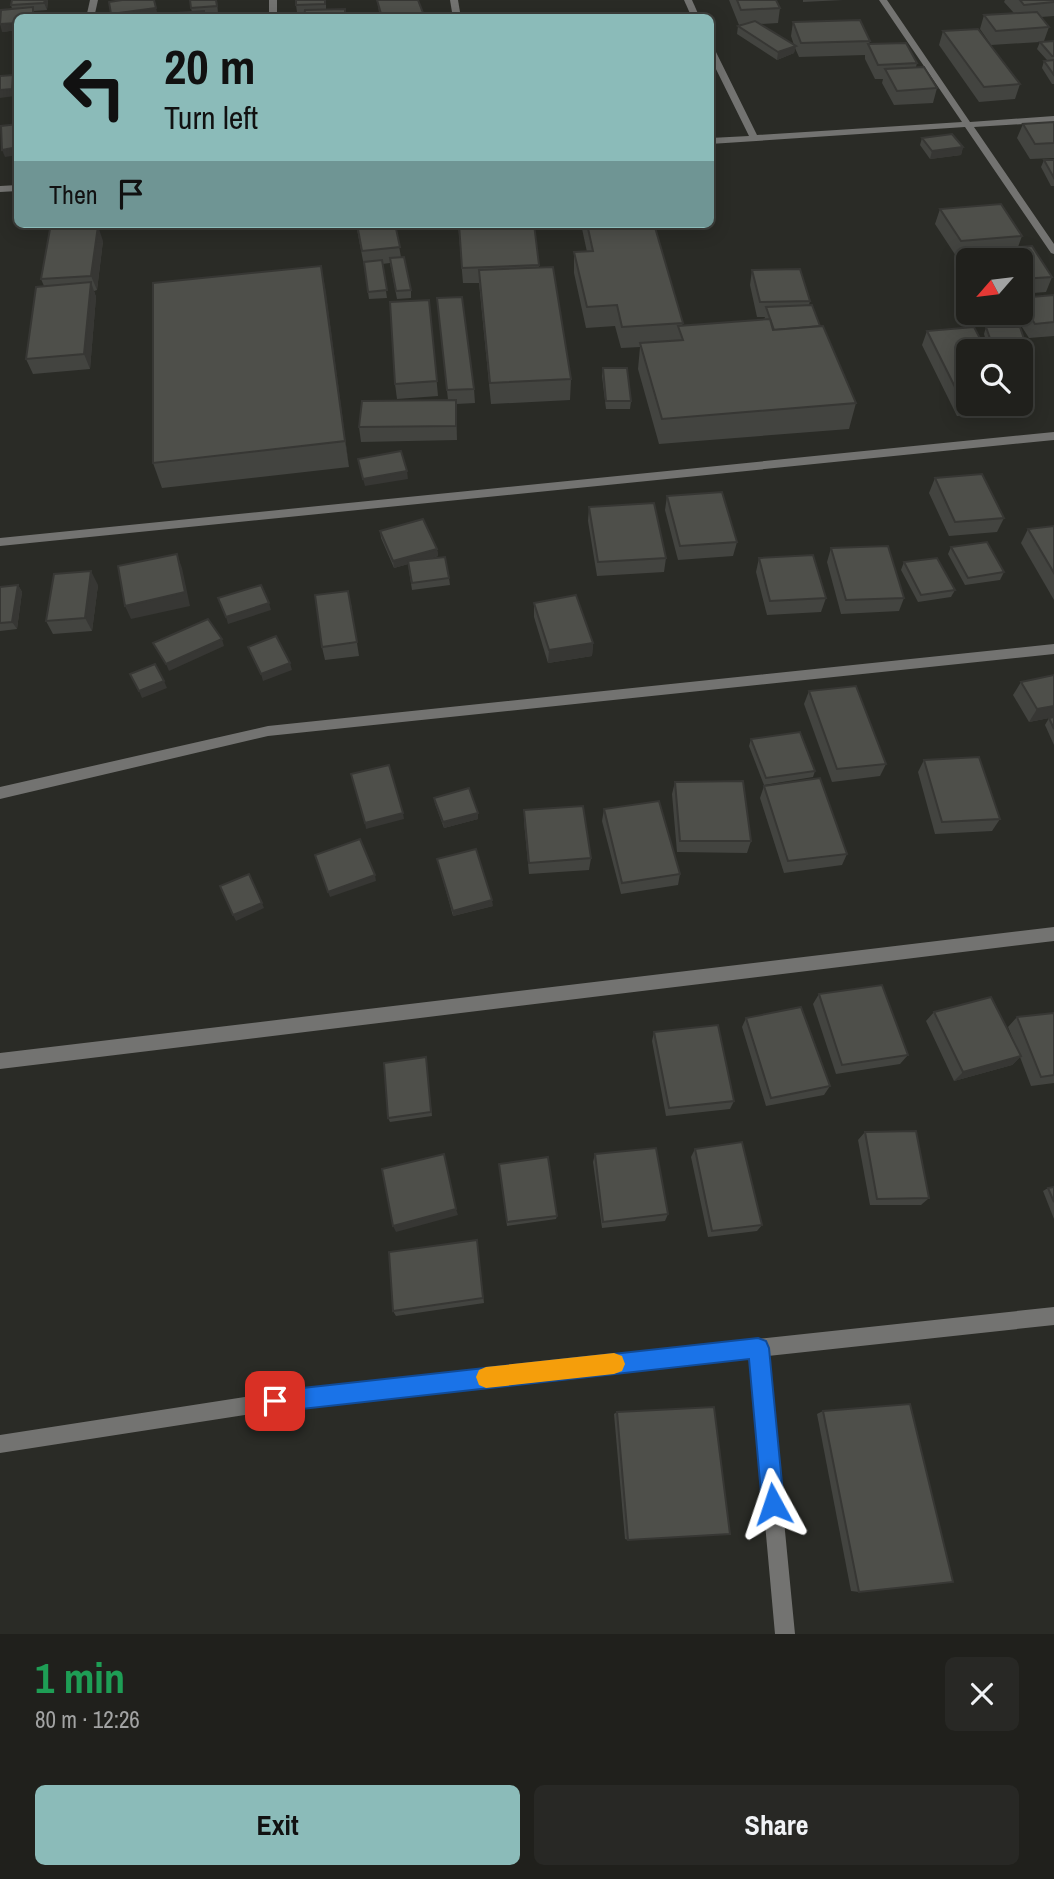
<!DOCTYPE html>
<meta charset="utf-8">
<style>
body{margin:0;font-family:"Archivo Narrow",sans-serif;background:#282825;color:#f1f3f6;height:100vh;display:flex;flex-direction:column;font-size:26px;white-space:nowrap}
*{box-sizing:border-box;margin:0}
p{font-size:23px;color:#a2a3a3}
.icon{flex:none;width:38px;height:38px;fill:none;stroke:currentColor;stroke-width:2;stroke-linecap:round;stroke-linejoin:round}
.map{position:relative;height:1634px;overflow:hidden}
.drawer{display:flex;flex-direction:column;background:#20201c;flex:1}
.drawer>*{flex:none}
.hud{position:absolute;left:14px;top:14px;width:700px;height:214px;border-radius:10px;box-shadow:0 4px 18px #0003,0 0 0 2px #3d3e3b;background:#8bbbb9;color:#111;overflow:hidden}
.needle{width:46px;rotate:242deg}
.controls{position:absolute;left:956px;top:248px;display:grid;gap:14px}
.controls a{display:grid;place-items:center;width:77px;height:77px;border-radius:10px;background:#20201c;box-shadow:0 4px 18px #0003,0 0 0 2px #3d3e3b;font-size:35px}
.pin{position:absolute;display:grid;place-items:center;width:60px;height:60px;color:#fff;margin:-30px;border-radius:14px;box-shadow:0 4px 10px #0006}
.me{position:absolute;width:77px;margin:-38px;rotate:355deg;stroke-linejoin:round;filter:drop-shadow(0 0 5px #0008)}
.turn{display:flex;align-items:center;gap:24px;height:147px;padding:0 35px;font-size:32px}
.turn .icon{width:91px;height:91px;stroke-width:2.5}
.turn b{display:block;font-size:49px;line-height:60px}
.then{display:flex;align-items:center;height:66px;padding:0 35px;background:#0003;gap:14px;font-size:26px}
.round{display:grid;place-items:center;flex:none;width:74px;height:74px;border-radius:10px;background:#282825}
.summary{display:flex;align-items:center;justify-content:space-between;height:119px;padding:0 35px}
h1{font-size:42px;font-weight:700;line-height:52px;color:#1e9e55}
.cta{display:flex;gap:14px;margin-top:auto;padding:14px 35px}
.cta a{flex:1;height:80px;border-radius:10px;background:#8bbbb9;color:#111;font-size:28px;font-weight:700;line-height:80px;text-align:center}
.cta a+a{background:#282825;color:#f1f3f6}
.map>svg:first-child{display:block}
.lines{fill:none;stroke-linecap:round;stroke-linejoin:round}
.minor{fill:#737371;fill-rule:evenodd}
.wall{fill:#434440}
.shaded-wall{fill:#373734}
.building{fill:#4e4f4a;stroke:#373734;stroke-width:2}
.route{fill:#1a73e8;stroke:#114b97;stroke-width:2}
.slow{fill:#f59e0b}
</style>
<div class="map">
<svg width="1054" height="1634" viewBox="0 0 1054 1634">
<rect width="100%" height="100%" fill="#2a2b26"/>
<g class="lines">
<g class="minor">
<polygon points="90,0 98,0 94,18 86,18"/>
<rect x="269" y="0" width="8" height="18"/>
<polygon points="450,0 458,0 461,18 453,18"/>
<polygon points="684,0 692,0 700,18 692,18"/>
<polygon points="879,0 887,0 970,122 1054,116 1054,122 974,127 1054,244 1054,254 1051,253 965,127 710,144 710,138 749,136 710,57 710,46 714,48 757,135 962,122"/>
<polygon points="18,185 18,191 0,192 0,186"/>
<polygon points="1054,432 1054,440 0,546 0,538"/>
<polygon points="1054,644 1054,654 268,736 0,799 0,787 268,726"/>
<polygon points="1054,927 1054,941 0,1069 0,1053"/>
<polygon points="1054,1307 1054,1325 768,1356 795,1634 775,1634 750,1358 303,1406 0,1453 0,1435 303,1388"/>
</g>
</g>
<g class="wall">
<polygon points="12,0 48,0 47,10 34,11 35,18 18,18 18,30 2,32 12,9 11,5"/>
<polygon points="217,0 218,14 205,15 206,18 177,18 192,12 191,8"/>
<polygon points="326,0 326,9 345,9 346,18 304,18 305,12 297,12 296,5"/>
<polygon points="377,0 423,18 380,18"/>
<polygon points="729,0 776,0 780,8 778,23 760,24 794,45 791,36 793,22 870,41 869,44 917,63 916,67 937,88 933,103 894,105 882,83 883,79 875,79 865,59 865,55 799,57 795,48 794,53 777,60 737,34 738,26 743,24 739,25"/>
<polygon points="803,0 843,0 803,2"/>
<polygon points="1005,0 1054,0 1054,16 1041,17 1049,27 1044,41 1054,41 1054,84 1052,84 1042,68 1044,61 1047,60 1037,49 1040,42 991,45 980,29 984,15 1014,13 1004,2"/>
<polygon points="943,31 1020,84 1015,99 979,102 939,45"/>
<polygon points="1054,122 1054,158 1030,159 1017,138 1023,124"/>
<polygon points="922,138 963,147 961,155 930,159 920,145"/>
<polygon points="1044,160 1054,160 1054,186 1051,186 1041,167"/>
<polygon points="940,209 1022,236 1018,247 1052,277 1046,292 1020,294 1020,261 973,261 976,255 956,256 935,224"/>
<polygon points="356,224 395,224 401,257 411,290 411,298 397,299 390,263 382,264 387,298 369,299 364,266"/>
<polygon points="458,224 534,224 539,267 571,379 570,400 491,404 479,283 463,283"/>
<polygon points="581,224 654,224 683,323 682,326 764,320 765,317 757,317 750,285 752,270 810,301 809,305 820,326 856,403 849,429 659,444 638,369 640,347 621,348 615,326 586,328 574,273 574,252 587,252"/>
<polygon points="103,241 97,290 94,291 96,297 90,369 33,374 26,359 44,286 41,279"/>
<polygon points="321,266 349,467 162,488 153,463"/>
<polygon points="1054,295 1054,336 1029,338 1013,313 1020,313 1020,298"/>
<polygon points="437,298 474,389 475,403 456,404 457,440 361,442 359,427 448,400"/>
<polygon points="429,300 438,396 397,399 395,384"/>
<polygon points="986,327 1027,348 1024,356 1020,355 1020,352 989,352 984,334"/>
<polygon points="927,331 968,352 968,404 1009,404 1006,412 957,416 922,345"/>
<polygon points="603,368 631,401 630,409 606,409 602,376"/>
<polygon points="935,478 1004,518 997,532 949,536 929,493"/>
<polygon points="667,496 737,542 733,556 678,560 665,510"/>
<polygon points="589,507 666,558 664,572 597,576 588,521"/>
<polygon points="1054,526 1054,600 1021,543 1028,529"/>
<polygon points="380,531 437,549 438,556 429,559 449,578 450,585 412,590 408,564 394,568 381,538"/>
<polygon points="951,547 1004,572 1000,580 965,585 948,554"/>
<polygon points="831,548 904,598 899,611 841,614 827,562"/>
<polygon points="759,558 826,598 821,612 767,615 756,572"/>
<polygon points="904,562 955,590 951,597 918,602 901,570"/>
<polygon points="18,585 22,592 17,629 0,631 0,587"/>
<polygon points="98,585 92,631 53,634 46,621"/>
<polygon points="534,603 593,643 592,656 548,663 534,617"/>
<polygon points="351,604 359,656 325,660 322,647"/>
<polygon points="1054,675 1054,717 1029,722 1013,695 1021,682"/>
<polygon points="809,691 886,764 880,776 832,782 804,704"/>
<polygon points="1054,717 1054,745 1045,725 1049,718"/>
<polygon points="751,739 815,771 813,777 764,785 749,746"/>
<polygon points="924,760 1000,819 992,831 935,834 918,772"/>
<polygon points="675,782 751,841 747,853 677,852 672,794"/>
<polygon points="764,786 847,854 842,865 784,873 760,798"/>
<polygon points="434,798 478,819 444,828 435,804"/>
<polygon points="604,809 680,874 678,885 621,894 602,821"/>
<polygon points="524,810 591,858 589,870 529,874 524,822"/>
<polygon points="437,859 493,906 453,916"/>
<polygon points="819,994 908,1055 900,1064 836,1074 813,1004"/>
<polygon points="934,1012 1015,1044 1008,1027 1017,1017 1054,1013 1054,1083 1031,1086 1020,1057 1012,1065 954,1081 926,1021"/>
<polygon points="746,1018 830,1086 824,1095 766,1106 742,1027"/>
<polygon points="654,1032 734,1101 730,1109 666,1116 652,1041"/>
<polygon points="426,1057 432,1116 390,1122 388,1118"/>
<polygon points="865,1132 929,1198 921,1205 870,1205 858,1140"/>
<polygon points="695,1149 762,1225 757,1231 708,1237 691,1157"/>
<polygon points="595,1154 668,1214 665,1221 602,1228 593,1162"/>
<polygon points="499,1164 557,1216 556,1219 507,1226"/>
<polygon points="1054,1187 1054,1219 1043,1191 1048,1188"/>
<polygon points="477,1240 484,1303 396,1316 393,1311"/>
<polygon points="823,1411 859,1592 851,1591 817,1414"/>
<polygon points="617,1412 628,1540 625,1539 614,1414"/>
</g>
<g class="shaded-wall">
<polygon points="45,0 48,0 47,10 44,3"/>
<polygon points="156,8 158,16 142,18 112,18 111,14"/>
<polygon points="423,13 423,18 383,18 382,17"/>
<polygon points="18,23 18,30 2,32 0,24"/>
<polygon points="796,46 794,53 777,60 778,52"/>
<polygon points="13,75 15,82 15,96 0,98 0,90"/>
<polygon points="18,147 18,155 5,157 2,150"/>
<polygon points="963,147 961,155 930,159 932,151"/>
<polygon points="98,226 103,241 97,290 91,276"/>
<polygon points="321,266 326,292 349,467 345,441"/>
<polygon points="91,282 96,297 90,369 84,354"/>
<polygon points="407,471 408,479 365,486 363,479"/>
<polygon points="437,549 438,556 394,568 393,561"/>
<polygon points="177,554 182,568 190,606 131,619 125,606"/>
<polygon points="91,571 98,585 92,631 85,618"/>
<polygon points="18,585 22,592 17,629 12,622"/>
<polygon points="269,603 271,610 228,624 226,617"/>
<polygon points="222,639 224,646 169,671 166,664"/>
<polygon points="593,643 592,656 548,663 549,650"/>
<polygon points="290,663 292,670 263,681 261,674"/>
<polygon points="164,681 167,688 142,698 139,691"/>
<polygon points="1054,706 1054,717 1029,722 1037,709"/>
<polygon points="403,813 404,819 366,829 365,823"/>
<polygon points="478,813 478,819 444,828 443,822"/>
<polygon points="375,875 376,881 330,897 328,892"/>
<polygon points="492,900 493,906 453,916 453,911"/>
<polygon points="262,903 264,908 236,921 233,915"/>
<polygon points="1021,1056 1012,1065 954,1081 963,1072"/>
<polygon points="456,1209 458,1215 396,1232 393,1226"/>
</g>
<g class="building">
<polygon points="12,0 45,0 44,3 11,5"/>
<polygon points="122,0 154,0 156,8 111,14 109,2"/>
<polygon points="190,0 216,0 217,6 191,8"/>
<polygon points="296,0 325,0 325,4 296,5"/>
<polygon points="377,0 418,0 423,13 382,17"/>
<polygon points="737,0 776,0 780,8 741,10"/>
<polygon points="1020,0 1054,0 1054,2 1024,5"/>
<polygon points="33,7 33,18 18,18 18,23 0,24 1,10"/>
<polygon points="345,9 345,18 304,18 305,10"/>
<polygon points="204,11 204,18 177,18 177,13"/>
<polygon points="1037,12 1049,27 996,31 984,15"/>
<polygon points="860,20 870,41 801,43 793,22"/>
<polygon points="755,21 796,46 778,52 738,26"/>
<polygon points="978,29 1020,84 984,87 943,31"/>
<polygon points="1054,41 1054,56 1052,56 1040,42"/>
<polygon points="906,43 917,63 878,65 868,44"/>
<polygon points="1054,60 1054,75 1044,61"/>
<polygon points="924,67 937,88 897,91 885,69"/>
<polygon points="13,75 12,89 0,90 0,76"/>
<polygon points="1054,122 1054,143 1035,144 1023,124"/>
<polygon points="18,124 18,147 2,150 1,126"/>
<polygon points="952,134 963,147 932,151 922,138"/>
<polygon points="1044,160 1054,160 1054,178"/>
<polygon points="1001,204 1022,236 961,241 940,209"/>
<polygon points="357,224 395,224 400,247 362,251"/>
<polygon points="459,224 534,224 539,265 462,268"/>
<polygon points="587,224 654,224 683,323 622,327 617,305 587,307 574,252 593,251"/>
<polygon points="98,226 91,276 41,279 50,229"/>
<polygon points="1032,246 1052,277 1020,279 1020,261 984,261 977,250"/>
<polygon points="404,257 411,290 396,291 390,258"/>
<polygon points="382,260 387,290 368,292 364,262"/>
<polygon points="321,266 345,441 153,463 153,283"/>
<polygon points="553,267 571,379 490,383 479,270"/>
<polygon points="800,269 810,301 760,302 752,270"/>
<polygon points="91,282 84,354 26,359 36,287"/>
<polygon points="1054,295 1054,322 1035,324 1020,300 1020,298"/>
<polygon points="462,297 474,389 447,390 437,298"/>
<polygon points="429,300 437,381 395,384 390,302"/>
<polygon points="812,305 820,326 774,330 766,307"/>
<polygon points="770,319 773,330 823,326 856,403 662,419 640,343 683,340 678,326"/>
<polygon points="974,327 987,352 968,352 968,401 962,401 927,331"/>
<polygon points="986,327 1020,327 1027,348 993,347"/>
<polygon points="603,368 627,368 631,401 606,401"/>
<polygon points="456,400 456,426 359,427 362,401"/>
<polygon points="401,451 407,471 363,479 358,459"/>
<polygon points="982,474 1004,518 955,522 935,478"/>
<polygon points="722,492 737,542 680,546 667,496"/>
<polygon points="654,503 666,558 598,562 589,507"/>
<polygon points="423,519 437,549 393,561 380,531"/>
<polygon points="1054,526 1054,573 1028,529"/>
<polygon points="987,542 1004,572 968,578 951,547"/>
<polygon points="888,546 904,598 846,600 831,548"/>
<polygon points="177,554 185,592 125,606 118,566"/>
<polygon points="813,555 826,598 770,601 759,558"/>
<polygon points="445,557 449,578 412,583 408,561"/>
<polygon points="937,558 955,590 921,595 904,562"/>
<polygon points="91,571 85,618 46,621 54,574"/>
<polygon points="18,585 12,622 0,623 0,587"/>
<polygon points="261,585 269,603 226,617 218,598"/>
<polygon points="348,591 357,642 322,647 315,595"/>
<polygon points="576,595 593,643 549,650 534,603"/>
<polygon points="208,619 222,639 166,664 153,643"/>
<polygon points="276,636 290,663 261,674 248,647"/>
<polygon points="155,664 164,681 139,691 130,674"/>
<polygon points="1054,675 1054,706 1037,709 1021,682"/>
<polygon points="856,686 886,764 837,769 809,691"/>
<polygon points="1054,717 1054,729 1049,718"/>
<polygon points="800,732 815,771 766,778 751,739"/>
<polygon points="979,757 1000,819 942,822 924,760"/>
<polygon points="389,765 403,813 365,823 351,774"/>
<polygon points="820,778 847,854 788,861 764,786"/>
<polygon points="743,781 751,841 680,841 675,782"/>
<polygon points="469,788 478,813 443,822 434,798"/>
<polygon points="659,801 680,874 622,883 604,809"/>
<polygon points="583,806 591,858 529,863 524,810"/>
<polygon points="360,839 375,875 328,892 315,855"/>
<polygon points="476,849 492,900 453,911 437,859"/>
<polygon points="249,874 262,903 233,915 220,886"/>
<polygon points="882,985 908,1055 842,1065 819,994"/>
<polygon points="991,997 1021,1056 963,1072 934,1012"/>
<polygon points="801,1007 830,1086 771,1098 746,1018"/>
<polygon points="1054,1013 1054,1075 1041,1077 1017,1017"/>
<polygon points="718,1025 734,1101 669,1108 654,1032"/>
<polygon points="426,1057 431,1112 388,1118 384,1063"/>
<polygon points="916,1131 929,1198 877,1199 865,1132"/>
<polygon points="742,1142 762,1225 712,1231 695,1149"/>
<polygon points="656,1148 668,1214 603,1222 595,1154"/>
<polygon points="444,1154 456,1209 393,1226 382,1169"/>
<polygon points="548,1157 557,1216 507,1222 499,1164"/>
<polygon points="1054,1187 1054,1202 1048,1188"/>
<polygon points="477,1240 483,1298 393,1311 389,1252"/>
<polygon points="910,1404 953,1582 859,1592 823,1411"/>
<polygon points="714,1407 730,1534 628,1540 617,1412"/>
</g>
<polygon class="route" points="758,1338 766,1341 769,1348 784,1504 781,1512 773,1515 765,1512 762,1504 749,1359 275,1412 268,1409 265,1401 268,1394 275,1391"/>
<polygon class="slow" points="614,1353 622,1356 625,1364 622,1371 614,1374 486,1388 479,1385 476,1377 479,1370 486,1367"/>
</svg>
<div class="controls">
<a><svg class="needle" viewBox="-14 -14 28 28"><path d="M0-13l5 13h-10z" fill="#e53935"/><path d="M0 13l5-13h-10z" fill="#a2a3a3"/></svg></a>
<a><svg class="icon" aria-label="search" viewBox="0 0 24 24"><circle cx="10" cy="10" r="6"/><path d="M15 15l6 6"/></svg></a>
</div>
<div class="pin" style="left:275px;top:1401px;background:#d93025"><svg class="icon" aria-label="arrive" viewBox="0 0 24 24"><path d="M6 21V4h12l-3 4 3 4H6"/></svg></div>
<svg class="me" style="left:773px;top:1504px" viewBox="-20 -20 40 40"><path d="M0-17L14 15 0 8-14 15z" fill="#1a73e8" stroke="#fff" stroke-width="4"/></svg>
<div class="hud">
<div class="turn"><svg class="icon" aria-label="left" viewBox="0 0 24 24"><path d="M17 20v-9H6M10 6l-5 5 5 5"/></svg><div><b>20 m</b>Turn left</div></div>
<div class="then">Then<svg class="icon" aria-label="arrive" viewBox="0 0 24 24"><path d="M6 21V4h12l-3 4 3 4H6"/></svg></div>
</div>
</div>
<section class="drawer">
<div class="summary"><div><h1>1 min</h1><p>80 m · 12:26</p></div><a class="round"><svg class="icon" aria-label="close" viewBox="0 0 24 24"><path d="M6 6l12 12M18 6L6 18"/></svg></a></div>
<div class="cta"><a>Exit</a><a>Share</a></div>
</section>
